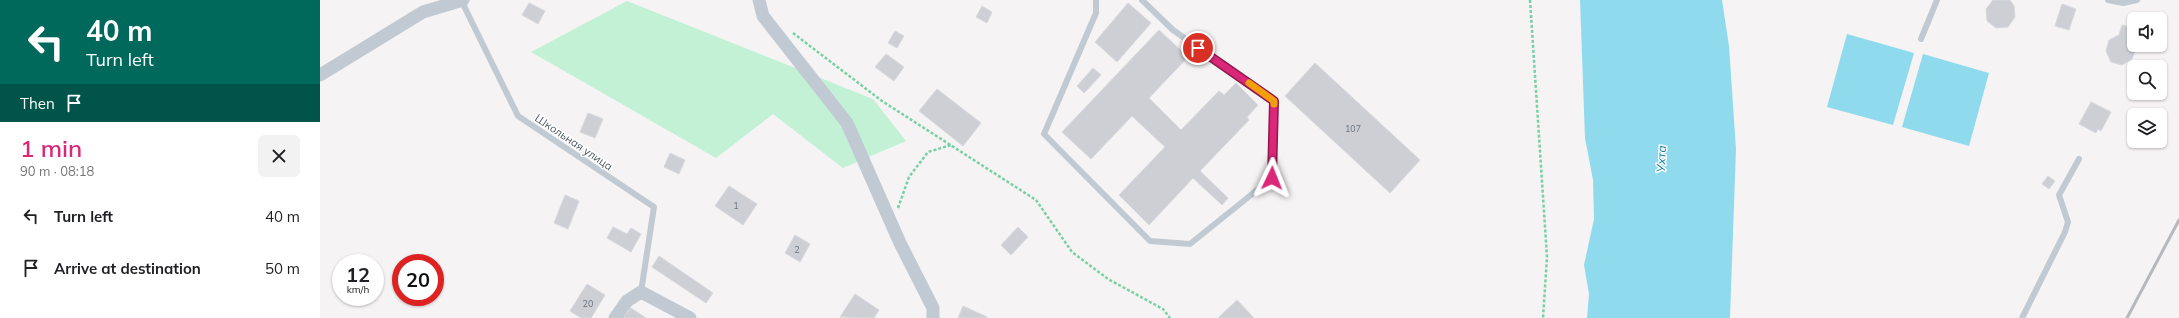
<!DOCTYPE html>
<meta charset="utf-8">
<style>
body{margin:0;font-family:Mulish,sans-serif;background:#f2f2f2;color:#202124;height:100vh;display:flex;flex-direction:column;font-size:15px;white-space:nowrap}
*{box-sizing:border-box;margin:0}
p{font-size:13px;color:#757577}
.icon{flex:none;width:22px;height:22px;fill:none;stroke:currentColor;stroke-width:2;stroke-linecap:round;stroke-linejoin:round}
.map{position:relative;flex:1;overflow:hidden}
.panel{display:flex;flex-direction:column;background:#fff;width:320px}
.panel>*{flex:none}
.guide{background:#00695c;color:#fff;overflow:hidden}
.fabs{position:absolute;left:1807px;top:12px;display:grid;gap:8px}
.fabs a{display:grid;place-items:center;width:40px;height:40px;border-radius:6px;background:#fff;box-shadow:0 1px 3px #0004;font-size:20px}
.speed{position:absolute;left:12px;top:254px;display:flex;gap:8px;font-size:20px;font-weight:700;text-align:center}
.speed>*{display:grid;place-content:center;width:52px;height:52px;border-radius:50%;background:#fff;box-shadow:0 1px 3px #0004;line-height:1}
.speed small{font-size:10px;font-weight:400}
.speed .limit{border:6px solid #d22;background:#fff;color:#111}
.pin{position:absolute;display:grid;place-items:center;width:34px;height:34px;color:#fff;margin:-17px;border:2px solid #fff;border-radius:50%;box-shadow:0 1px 4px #0007}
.me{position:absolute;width:44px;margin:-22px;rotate:2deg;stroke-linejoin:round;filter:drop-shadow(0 0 3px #0008)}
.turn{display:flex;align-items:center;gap:14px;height:84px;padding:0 20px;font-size:18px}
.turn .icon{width:52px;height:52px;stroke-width:2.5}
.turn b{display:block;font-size:28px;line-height:34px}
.then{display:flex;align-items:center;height:38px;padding:0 20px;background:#0003;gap:8px;font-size:15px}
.round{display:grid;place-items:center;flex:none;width:42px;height:42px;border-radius:6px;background:#f2f2f2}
.head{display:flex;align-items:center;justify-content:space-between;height:68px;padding:0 20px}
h1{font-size:24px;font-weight:600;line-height:30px;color:#db2777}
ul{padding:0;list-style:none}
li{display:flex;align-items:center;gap:12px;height:52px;padding:0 20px}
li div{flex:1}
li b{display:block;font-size:15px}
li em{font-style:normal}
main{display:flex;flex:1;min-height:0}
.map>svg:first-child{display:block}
.green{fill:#c3f1d5}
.water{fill:#90daee}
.building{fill:#cdcfd5;stroke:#d7d9de}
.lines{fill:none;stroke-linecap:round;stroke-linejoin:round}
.path{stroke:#7ad0a6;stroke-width:2.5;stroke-dasharray:3 2;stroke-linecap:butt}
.service{stroke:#c1cad2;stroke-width:6}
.minor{stroke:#c1cad2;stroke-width:13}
.rail{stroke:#b5b8bd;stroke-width:3}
.route-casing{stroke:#8e194d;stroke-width:10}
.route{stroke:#db2777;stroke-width:7}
.slow{stroke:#f59e0b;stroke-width:7}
.labels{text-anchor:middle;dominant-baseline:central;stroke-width:3;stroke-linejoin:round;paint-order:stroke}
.number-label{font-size:9px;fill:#6b747e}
.street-label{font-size:11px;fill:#4a5661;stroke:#fff}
.water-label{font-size:12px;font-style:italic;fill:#0c7c9b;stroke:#fff}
</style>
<main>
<section class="panel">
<div class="guide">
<div class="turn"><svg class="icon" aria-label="left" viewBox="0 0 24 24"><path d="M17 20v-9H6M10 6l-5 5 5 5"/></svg><div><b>40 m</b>Turn left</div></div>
<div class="then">Then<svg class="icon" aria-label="arrive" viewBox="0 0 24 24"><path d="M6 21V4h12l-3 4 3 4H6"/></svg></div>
</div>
<div class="head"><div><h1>1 min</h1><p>90 m · 08:18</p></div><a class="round"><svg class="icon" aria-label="close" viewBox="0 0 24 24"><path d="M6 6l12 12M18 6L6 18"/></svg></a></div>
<ul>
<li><svg class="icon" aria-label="left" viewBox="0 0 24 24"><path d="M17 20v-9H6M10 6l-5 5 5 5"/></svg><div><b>Turn left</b></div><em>40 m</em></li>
<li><svg class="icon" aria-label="arrive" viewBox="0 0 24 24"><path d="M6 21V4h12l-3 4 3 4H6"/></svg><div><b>Arrive at destination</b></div><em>50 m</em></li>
</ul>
</section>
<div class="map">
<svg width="1859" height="318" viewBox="0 0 1859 318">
<rect width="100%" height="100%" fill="#f5f3f3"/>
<polygon class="green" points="307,1 553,99 586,141 523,168 453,114 396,158 211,52"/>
<g class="water">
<polygon points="1260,0 1402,0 1409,46 1416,149 1410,318 1267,318 1269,294 1264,265 1274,219 1273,180 1265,138"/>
<polygon points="1527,34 1594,53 1573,125 1507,107"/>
<polygon points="1603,54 1669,73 1649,146 1582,127"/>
</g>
<g class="building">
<polygon points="1673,0 1690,0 1694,6 1695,17 1688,27 1676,28 1667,21 1666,9"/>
<polygon points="209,3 225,11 218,24 202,15"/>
<polygon points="808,3 831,23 797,62 775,42"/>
<polygon points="1742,4 1756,9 1749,30 1735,26"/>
<polygon points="662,6 672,12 667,23 656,17"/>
<polygon points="1802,25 1813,28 1810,38 1816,48 1812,59 1802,65 1791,62 1786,51 1789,40 1799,35"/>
<polygon points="839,30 868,57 829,98 861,130 899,91 904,95 916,83 938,105 927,117 929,120 880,171 908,198 902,205 873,178 829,225 799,195 845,147 812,116 771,159 742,132"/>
<polygon points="575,31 584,36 577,48 568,43"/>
<polygon points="566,54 584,67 574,81 555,67"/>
<polygon points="995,63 1100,160 1070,193 965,96"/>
<polygon points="773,68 781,75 764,93 757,86"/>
<polygon points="617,89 661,123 643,146 599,111"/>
<polygon points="1771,102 1791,112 1781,131 1778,129 1776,133 1759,124"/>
<polygon points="268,113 283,119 275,138 260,132"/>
<polygon points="350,153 365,160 359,174 344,167"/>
<polygon points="1728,176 1735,181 1729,189 1722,184"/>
<polygon points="409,186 437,204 423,225 395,206"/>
<polygon points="245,195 259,201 248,229 234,223"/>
<polygon points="293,227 307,234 311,228 321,234 311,252 287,238"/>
<polygon points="698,227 708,237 691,255 681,245"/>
<polygon points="475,235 490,244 480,262 465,253"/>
<polygon points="339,256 393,293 386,303 332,267"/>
<polygon points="267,284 285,295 271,318 261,318 250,311"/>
<polygon points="535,294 559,310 554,318 520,317"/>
<polygon points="917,300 934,318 898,318"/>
<polygon points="643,306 667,317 667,318 638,318"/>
<polygon points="311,308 326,318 303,318"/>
</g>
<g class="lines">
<g class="path">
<polyline points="1210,0 1227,257 1223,318"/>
<polyline points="473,33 562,101 716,200 752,252 788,279 843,309 850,318"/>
<polyline points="578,208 589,177 608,152 631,145"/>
</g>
<g class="service">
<polyline points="141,0 198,116 334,207 321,292"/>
<polyline points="776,0 776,13 724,134 830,241 870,244 952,178 954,101 853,30 822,0"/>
<polyline points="1788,0 1803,3 1817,0"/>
<polyline points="1601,39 1617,0"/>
<polyline points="1702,318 1745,232 1748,222 1739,195 1759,159"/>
</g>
<g class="minor">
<polyline points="439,0 443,16 527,123 580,243 613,308 613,318"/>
<polyline points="0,75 103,12 143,0"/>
<polyline points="295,318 307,301 321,292 370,318"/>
</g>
<polyline class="rail" points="1807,318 1859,220"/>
</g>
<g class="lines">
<defs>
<polyline id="route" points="878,48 954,101 952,178"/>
</defs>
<use href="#route" class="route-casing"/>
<use href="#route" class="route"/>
<polyline class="slow" points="929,83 954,101 954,104"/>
</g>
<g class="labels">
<g class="number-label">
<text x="1033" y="128">107</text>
<text x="416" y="205">1</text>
<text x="477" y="249">2</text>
<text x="268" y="303">20</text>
</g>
<g class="street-label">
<text transform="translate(254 142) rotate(34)">Школьная улица</text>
</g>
<g class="water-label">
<text transform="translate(1341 159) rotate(-88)">Ухта</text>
</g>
</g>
</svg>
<div class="fabs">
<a><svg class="icon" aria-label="sound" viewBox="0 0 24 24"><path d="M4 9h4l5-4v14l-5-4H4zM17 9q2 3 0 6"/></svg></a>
<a><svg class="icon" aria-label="search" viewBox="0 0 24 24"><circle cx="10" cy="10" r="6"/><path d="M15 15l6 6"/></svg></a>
<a><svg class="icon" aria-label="layers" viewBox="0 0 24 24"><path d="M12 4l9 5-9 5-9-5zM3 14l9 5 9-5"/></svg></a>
</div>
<div class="speed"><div>12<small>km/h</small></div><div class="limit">20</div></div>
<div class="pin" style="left:878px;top:48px;background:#d93025"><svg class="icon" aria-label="arrive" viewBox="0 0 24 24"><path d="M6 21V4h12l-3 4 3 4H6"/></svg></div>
<svg class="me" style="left:952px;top:178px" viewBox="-20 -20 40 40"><path d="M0-17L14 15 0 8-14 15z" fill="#db2777" stroke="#fff" stroke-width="4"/></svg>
</div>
</main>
